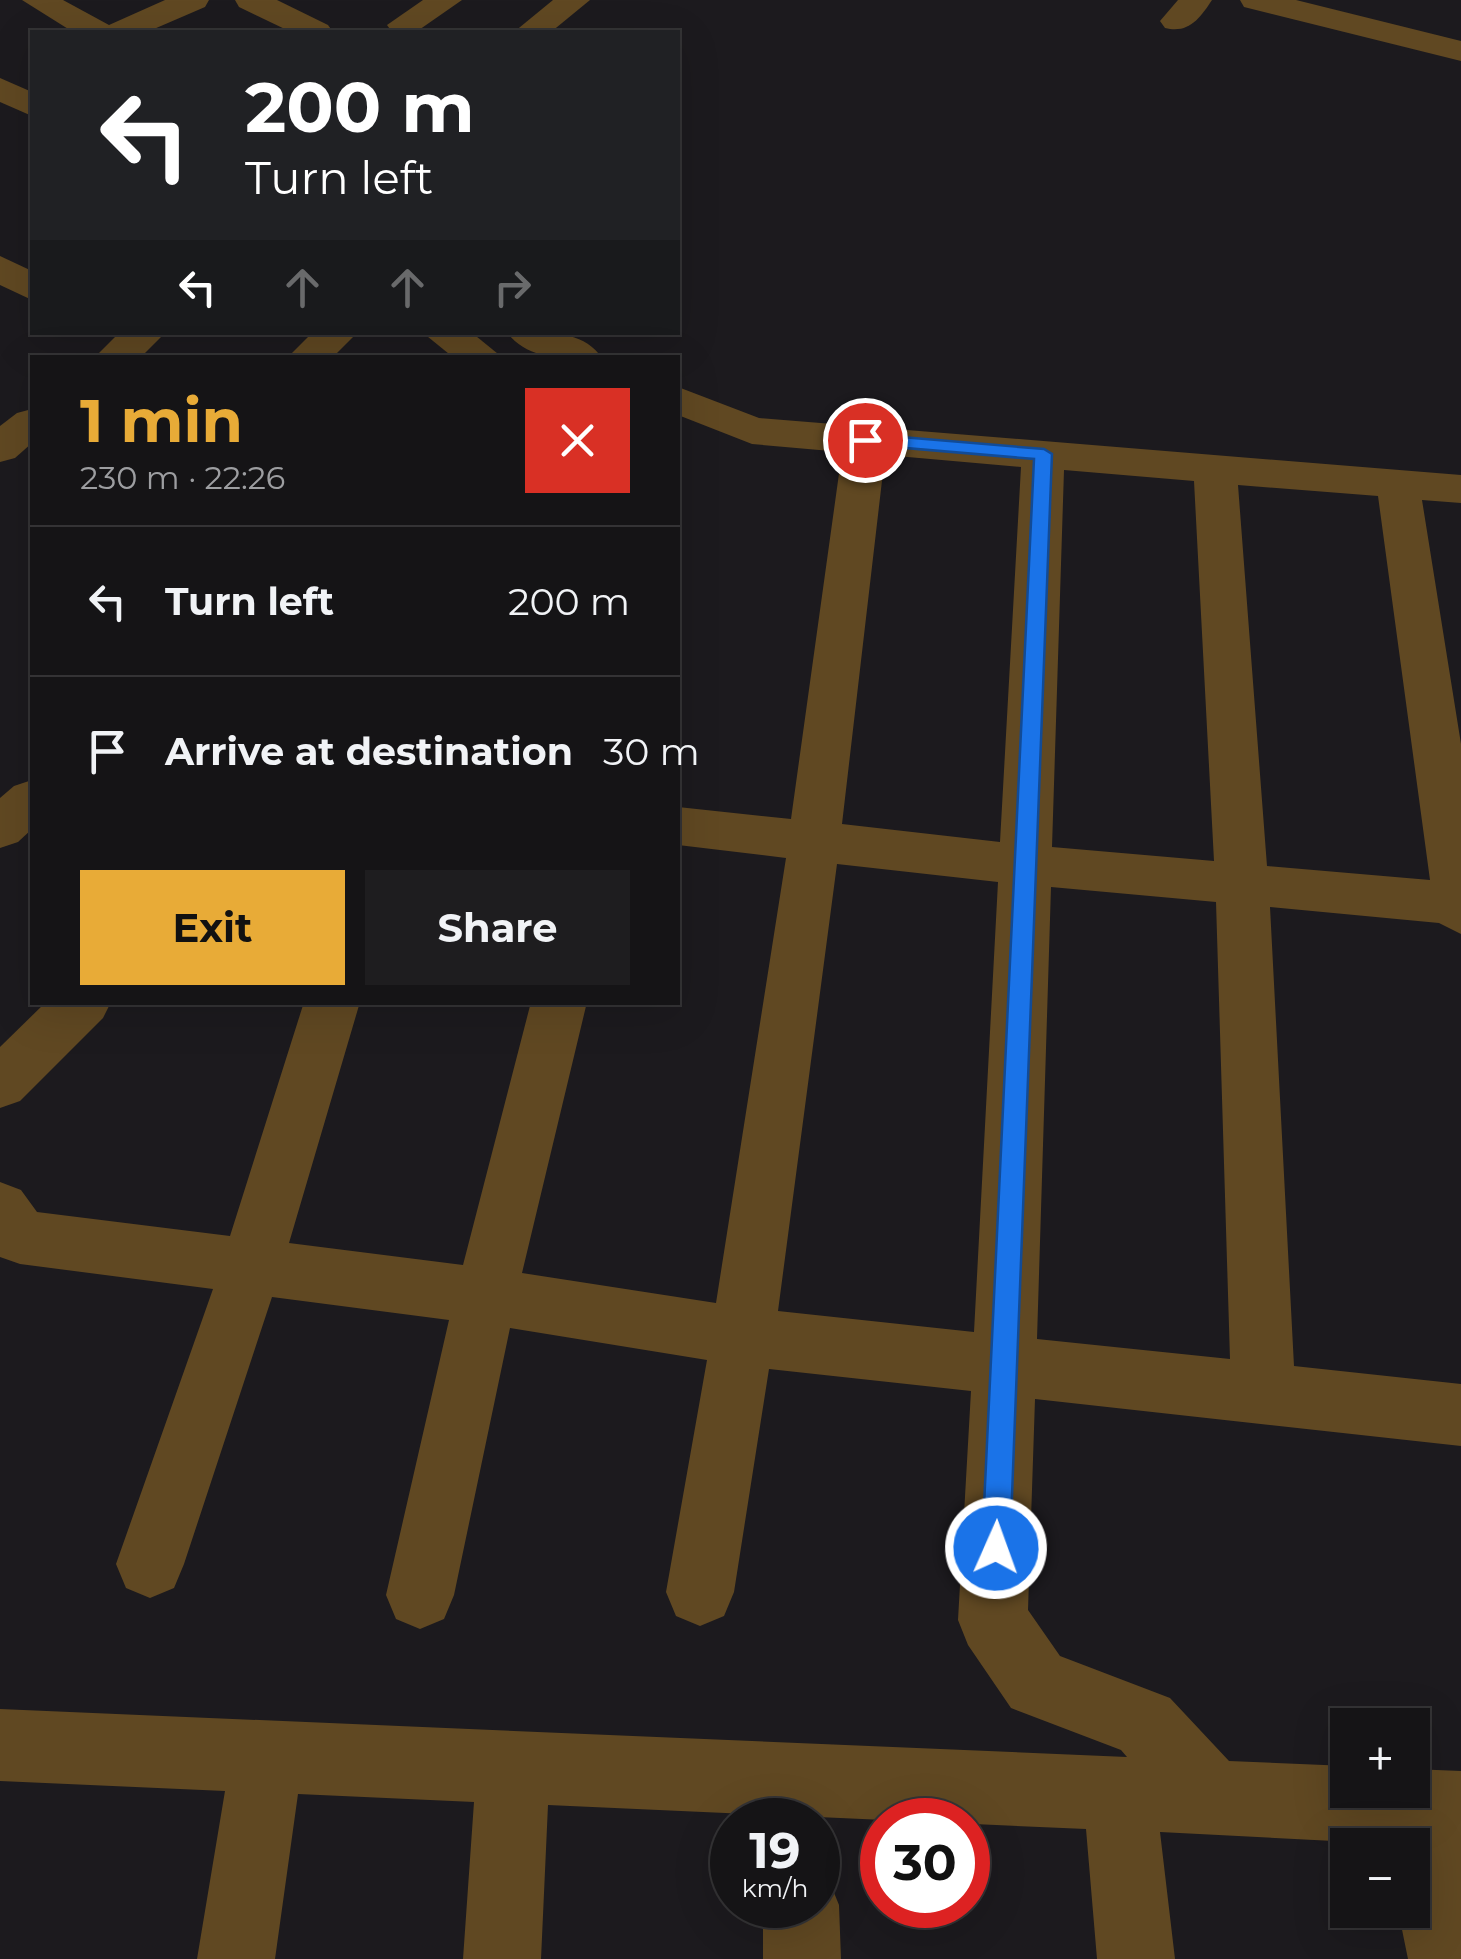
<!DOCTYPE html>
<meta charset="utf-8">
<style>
body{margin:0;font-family:Montserrat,sans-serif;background:#1e1d1f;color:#f1f3f6;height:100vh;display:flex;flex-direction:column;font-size:38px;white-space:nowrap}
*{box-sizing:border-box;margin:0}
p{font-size:32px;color:#9d9ea1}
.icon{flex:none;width:55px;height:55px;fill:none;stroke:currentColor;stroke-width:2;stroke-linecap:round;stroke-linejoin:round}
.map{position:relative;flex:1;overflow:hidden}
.drawer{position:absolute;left:30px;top:355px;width:650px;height:650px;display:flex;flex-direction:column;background:#151416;border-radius:0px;box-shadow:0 10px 40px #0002,0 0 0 2px #343335}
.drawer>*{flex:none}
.hud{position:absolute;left:30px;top:30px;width:650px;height:305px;border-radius:0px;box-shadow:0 10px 40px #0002,0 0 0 2px #343335;background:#202124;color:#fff;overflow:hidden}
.fabs{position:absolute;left:1330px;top:1708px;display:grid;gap:20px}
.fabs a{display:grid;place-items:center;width:100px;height:100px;border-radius:0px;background:#151416;box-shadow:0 10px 40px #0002,0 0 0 2px #343335;font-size:50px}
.speed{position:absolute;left:710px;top:1798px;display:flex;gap:20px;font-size:50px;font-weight:700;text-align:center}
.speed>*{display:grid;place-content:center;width:130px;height:130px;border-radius:50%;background:#151416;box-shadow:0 10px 40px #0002,0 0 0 2px #343335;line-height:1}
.speed small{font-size:25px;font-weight:400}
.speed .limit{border:15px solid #d22;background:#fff;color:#111}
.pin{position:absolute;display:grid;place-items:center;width:85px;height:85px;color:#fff;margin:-42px;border:5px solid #fff;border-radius:50%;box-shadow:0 2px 10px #0007}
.me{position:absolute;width:110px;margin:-55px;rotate:2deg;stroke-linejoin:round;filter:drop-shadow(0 0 8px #0008)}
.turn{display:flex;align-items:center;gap:35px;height:210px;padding:0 50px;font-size:45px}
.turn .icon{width:130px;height:130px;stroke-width:2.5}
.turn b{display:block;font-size:70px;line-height:85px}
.lanes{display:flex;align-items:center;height:95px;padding:0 50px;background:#0003;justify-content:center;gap:50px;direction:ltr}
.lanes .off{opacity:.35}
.round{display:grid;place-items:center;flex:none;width:105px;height:105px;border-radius:0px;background:#1e1d1f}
.headline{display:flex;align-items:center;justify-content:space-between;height:170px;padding:0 50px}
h1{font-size:60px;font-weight:700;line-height:75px;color:#e8ab37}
.primary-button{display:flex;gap:20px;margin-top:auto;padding:20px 50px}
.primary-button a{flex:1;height:115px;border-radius:0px;background:#e8ab37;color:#111;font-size:40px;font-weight:700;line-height:115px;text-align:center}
.primary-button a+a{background:#1e1d1f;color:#f1f3f6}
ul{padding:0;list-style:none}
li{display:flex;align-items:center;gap:30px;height:150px;padding:0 50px;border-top:2px solid #343335}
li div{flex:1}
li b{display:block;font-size:38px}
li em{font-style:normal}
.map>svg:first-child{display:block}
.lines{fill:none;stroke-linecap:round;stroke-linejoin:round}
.minor{fill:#604822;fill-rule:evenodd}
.route{fill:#1a73e8;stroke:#114b97;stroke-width:2.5}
</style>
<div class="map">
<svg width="1461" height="1959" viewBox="0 0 1461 1959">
<rect width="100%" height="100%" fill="#1c1a1e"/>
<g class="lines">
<g class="minor">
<polygon points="22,0 63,0 109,25 165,0 209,0 205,7 147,32 73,32"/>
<polygon points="235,0 277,0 328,25 333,32 291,32 239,7"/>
<polygon points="423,0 462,0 416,32 392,32 387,25"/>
<polygon points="553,0 590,0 551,32 514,32"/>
<path d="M1178,0h34c-12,18 -23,34 -47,28l-5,-7z"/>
<polygon points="1240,0 1296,0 1461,41 1461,61 1244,7"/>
<polygon points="0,78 32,92 32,116 0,102"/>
<polygon points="0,256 32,271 32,300 0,285"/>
<polygon points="120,332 166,332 140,358 94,358"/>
<polygon points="313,332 358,332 332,358 287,358"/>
<polygon points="422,332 471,332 503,358 454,358"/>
<path d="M507,332c32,0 75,-4 95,26 -31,0 -74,4 -95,-26z"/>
<path d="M678,387l81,31 702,57v28l-39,-3 39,244v190l-22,-11 -169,-16 24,459 167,18v62l-426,-47 -7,211 32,46 110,42 59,63 119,5v24h64v-21l49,2v188h-53l-10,-49h14v-65l-252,-13 15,127h-78l-11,-130 -538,-24 -7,154h-78l11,-157 -176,-8 -23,165h-78l28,-168 -225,-10v-72l1127,48 -6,-7 -110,-42 -43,-63 -10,-25 13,-229 -202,-22 -35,223 -10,24 -24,10 -24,-10 -10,-24 41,-232 -197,-32 -56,267 -10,24 -24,10 -24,-10 -10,-24 63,-275 -177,-23 -88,267 -10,24 -24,10 -24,-10 -10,-24 97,-275 -193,-25 -20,-7v-75l21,8 16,22 193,24 74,-234h56l-71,241 174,22 68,-263h56l-65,271 194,30 70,-445 -108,-13v-38l113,12 51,-367 -90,-8 -74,-29zM885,455l136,12 -21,375 -158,-18zM1064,470l130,11 20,380 -162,-14zM1238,485l140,11 52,384 -163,-14zM837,864l161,18 -24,450 -196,-21zM1051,887l165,15 14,457 -193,-20z"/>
<polygon points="32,409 32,443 15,458 0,462 0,426 17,413"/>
<polygon points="32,780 32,829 18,842 0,848 0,798 14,786"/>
<polygon points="46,1002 111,1002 103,1018 20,1101 0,1108 0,1047"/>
<polygon points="818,1874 828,1878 839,1905 841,1959 763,1959 763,1905 818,1905"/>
</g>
</g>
<polygon class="route" points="865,434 1044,449 1052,454 1010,1548 1006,1558 996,1562 986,1558 982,1548 1034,459 859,444 859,436"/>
</svg>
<div class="fabs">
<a>+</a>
<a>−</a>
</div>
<div class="speed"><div>19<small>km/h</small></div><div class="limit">30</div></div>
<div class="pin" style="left:865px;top:440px;background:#d93025"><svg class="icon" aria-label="arrive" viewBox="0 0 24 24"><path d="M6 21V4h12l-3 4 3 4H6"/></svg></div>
<svg class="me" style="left:996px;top:1548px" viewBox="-20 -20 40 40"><circle r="17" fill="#1a73e8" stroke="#fff" stroke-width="3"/><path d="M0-11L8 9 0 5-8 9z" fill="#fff"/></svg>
<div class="hud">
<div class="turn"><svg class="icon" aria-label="left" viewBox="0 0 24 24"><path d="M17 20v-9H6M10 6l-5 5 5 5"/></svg><div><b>200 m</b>Turn left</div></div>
<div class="lanes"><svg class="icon" aria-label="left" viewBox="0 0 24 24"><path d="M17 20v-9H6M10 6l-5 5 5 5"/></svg><svg class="icon off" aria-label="ahead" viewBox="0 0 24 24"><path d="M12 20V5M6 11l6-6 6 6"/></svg><svg class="icon off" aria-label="ahead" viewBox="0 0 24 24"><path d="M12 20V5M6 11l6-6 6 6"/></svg><svg class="icon off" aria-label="right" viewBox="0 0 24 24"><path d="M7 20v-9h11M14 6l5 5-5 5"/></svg></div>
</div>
<section class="drawer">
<div class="headline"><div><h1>1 min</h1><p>230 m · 22:26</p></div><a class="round" style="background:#d93025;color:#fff"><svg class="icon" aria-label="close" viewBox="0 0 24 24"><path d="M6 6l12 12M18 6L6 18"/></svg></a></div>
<ul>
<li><svg class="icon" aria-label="left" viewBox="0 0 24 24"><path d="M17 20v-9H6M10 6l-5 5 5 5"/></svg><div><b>Turn left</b></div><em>200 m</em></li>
<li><svg class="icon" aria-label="arrive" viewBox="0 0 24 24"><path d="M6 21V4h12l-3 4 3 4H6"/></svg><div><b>Arrive at destination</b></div><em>30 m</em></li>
</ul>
<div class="primary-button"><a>Exit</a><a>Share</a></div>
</section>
</div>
